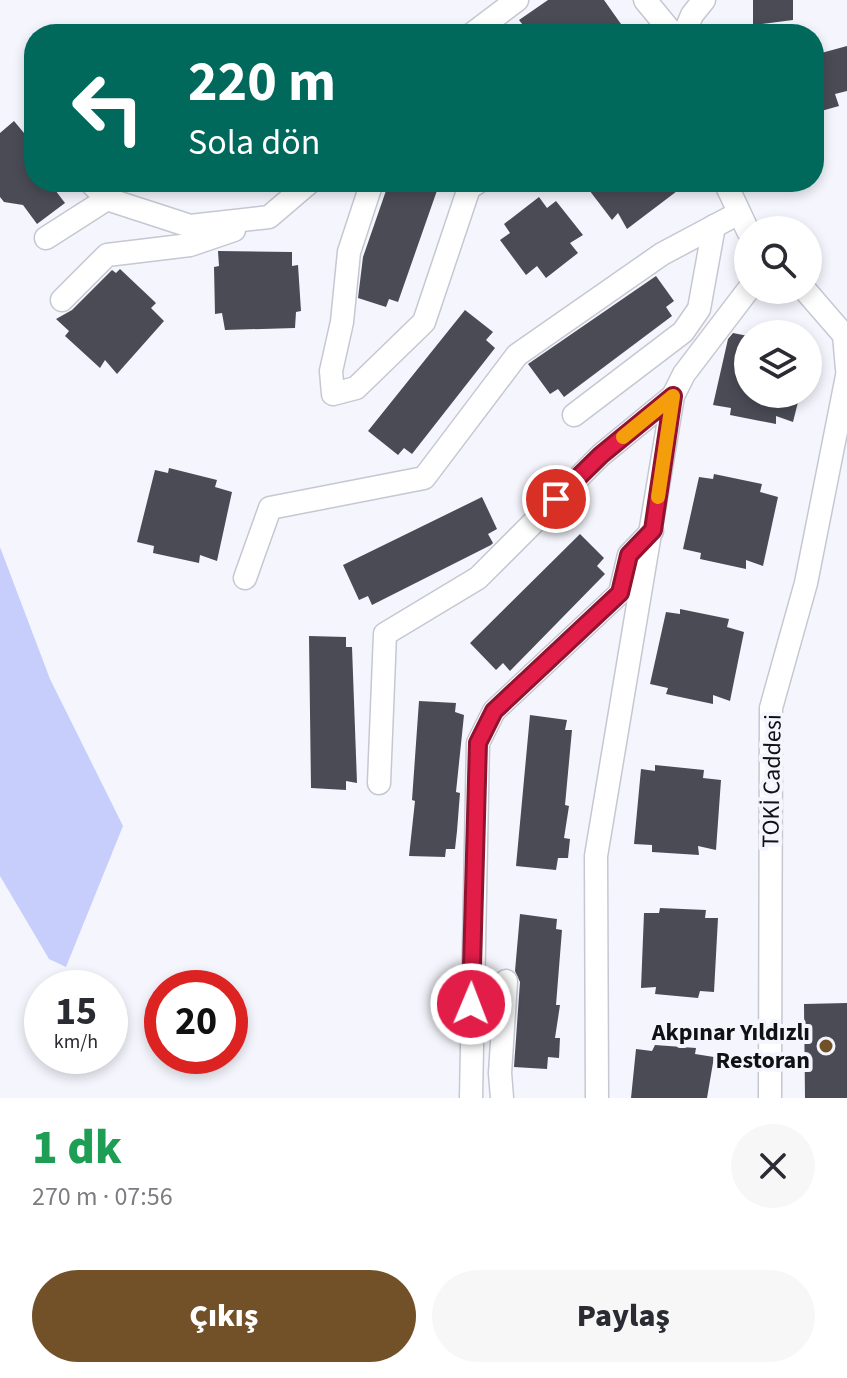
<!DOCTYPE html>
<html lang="tr">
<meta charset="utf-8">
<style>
body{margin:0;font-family:"Source Sans 3",sans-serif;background:#f7f7f7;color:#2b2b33;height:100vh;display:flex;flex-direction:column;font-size:30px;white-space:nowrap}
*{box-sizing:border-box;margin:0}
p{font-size:26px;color:#7c7c81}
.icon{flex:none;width:44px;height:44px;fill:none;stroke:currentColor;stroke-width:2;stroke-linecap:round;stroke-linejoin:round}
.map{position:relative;height:1098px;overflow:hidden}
.side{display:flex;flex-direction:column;background:#fff;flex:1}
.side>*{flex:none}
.top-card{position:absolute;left:24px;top:24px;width:800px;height:168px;border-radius:32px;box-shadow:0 4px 12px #0003;background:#00695c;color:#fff;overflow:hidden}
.fabs{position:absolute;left:734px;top:216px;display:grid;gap:16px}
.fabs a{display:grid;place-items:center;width:88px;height:88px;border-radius:50%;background:#fff;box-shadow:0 4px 12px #0003;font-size:40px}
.speed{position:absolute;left:24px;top:970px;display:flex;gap:16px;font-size:40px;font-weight:700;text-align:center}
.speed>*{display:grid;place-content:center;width:104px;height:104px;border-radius:50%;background:#fff;box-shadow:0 4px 12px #0003;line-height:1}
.speed small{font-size:20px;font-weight:400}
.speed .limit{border:12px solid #d22;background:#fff;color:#111}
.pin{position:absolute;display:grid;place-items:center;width:68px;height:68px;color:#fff;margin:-34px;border:4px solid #fff;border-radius:50%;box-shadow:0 2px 8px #0007}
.me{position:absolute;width:88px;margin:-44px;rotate:1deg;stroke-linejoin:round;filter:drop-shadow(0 0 6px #0008)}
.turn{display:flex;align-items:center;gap:28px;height:168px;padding:0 32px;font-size:36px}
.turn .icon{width:104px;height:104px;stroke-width:2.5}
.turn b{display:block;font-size:56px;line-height:68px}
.round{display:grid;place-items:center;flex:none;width:84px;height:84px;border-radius:42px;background:#f7f7f7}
.overview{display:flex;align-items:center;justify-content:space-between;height:136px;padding:0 32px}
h1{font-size:48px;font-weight:800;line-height:60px;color:#1e9e55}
.cta{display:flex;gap:16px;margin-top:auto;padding:16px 32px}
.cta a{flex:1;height:92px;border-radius:48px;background:#725128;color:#fff;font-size:32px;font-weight:800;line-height:92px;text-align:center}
.cta a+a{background:#f7f7f7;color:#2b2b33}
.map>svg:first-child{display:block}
.green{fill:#c8cefb}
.building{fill:#4a4b55}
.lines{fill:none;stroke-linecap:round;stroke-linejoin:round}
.minor-casing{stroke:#c5c7d2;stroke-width:25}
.minor{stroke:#fff;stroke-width:22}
.route-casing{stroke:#92132f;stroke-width:20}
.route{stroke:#e11d48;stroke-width:14}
.slow{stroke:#f59e0b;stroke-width:14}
.poi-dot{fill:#725128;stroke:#f5f6fd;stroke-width:3}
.labels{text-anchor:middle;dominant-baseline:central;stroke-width:8;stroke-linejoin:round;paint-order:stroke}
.street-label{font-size:24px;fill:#101115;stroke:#f5f6fd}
.poi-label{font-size:24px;font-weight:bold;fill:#101115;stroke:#f5f6fd;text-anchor:end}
</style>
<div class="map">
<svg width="847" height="1098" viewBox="0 0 847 1098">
<rect width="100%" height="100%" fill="#f5f6fd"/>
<polygon class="green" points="0,547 50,679 123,826 66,967 49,959 0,876"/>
<g class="building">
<polygon points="548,0 604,0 621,24 615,28 619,34 530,34 519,20"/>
<polygon points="753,0 793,0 793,20 753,25"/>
<polygon points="847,46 847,91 835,94 839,106 814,113 814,55"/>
<polygon points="14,121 34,145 34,182 49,182 65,203 37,224 23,205 4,202 0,197 0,133"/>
<polygon points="389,182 440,182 398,302 389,299 386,307 358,298 363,257"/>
<polygon points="583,182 689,182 627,229 618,213 612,220"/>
<polygon points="539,197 547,208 556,201 583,235 570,243 578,253 546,278 537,266 526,275 500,240 510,233 504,224"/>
<polygon points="218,251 292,252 292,266 298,265 301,311 296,312 295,328 225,330 222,313 215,314 214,267 219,266"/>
<polygon points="120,269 156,303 151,308 164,321 117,374 105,360 100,368 65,336 69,331 56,319 72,310 112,270 116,273"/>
<polygon points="656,276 674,301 666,307 672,316 564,397 558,389 550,394 528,364"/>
<polygon points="465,310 493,332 486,340 495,348 412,454 404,448 398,455 368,431"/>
<polygon points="733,333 748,336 748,394 800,394 793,422 776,416 776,424 730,415 731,408 713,405 728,339"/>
<polygon points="169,468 217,480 215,487 232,492 217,561 200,555 199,563 153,553 154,546 137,542 155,470 168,473"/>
<polygon points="714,474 762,484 760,492 778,497 763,566 746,560 746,569 700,559 701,553 683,549 699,477 713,479"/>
<polygon points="482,497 497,529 488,534 493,543 491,545 372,605 368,596 359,600 343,565"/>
<polygon points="580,534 604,558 597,566 605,574 510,671 503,663 496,670 470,643"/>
<polygon points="680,609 729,619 727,627 744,632 730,701 713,695 713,704 666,694 668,688 650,684 666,612 680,614"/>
<polygon points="309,636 346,637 346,647 352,647 357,783 346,781 346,790 311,788"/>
<polygon points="419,701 456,703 455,712 464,715 456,792 460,793 457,831 455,849 446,849 445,857 409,856 415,801 412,800"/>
<polygon points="530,715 567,720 565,730 572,730 565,805 569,806 564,838 570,839 568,858 558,858 556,870 516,866"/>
<polygon points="655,765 704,770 703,778 721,780 716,850 698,846 699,855 652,852 652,845 634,844 641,769 655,771"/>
<polygon points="660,908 706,910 705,918 718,918 714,992 700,991 698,998 655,994 656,987 641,988 644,913 659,913"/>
<polygon points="520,914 557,919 556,929 562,930 556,1005 560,1005 555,1038 560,1038 559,1058 548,1057 547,1069 514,1067 520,982 515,971"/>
<polygon points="847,1003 847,1098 805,1098 804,1004"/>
<polygon points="655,1045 696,1048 695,1054 714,1057 707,1098 631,1098 636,1049 652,1051"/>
</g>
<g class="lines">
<defs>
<g id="minor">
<polyline points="645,0 673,34"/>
<polyline points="472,34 517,0"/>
<polyline points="684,34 692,15 704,0"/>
<polyline points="90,182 107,199"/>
<polyline points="372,182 349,252 342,322 331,371 333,394 356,388 424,322 469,188 478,182"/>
<polyline points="725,182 748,231"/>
<polyline points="46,238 107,199 190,226 269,217 310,182"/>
<polyline points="805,290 844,335 847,369"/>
<polyline points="62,300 107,255 190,245 234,230"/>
<polyline points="574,415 683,332 699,309 714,226"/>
<polyline points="245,578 270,508 424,478 517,355 662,254 739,213"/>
<polyline points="379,783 385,634 478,578 601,455 673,396"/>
<polyline points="471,1098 478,743 494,711 620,593 629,555 652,531"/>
<polyline points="502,1098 500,1073 506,981"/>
<polyline points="597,1098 596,856 673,396 684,374 748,290"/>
<polyline points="770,1098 771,708 806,583 847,376"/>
</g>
</defs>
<use href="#minor" class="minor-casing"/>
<use href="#minor" class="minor"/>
</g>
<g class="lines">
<defs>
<polyline id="route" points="471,1004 478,743 494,711 620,593 629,555 653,530 673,396 601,455 556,499"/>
</defs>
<use href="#route" class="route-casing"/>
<use href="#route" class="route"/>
<polyline class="slow" points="623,437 673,396 658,497"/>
</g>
<circle class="poi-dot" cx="826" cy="1046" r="8"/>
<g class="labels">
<g class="street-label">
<text transform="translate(772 781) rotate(-89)">TOKİ Caddesi</text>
</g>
<g class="poi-label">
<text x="810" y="1032">Akpınar Yıldızlı<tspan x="810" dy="28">Restoran</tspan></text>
</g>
</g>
</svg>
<div class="fabs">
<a><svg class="icon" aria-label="search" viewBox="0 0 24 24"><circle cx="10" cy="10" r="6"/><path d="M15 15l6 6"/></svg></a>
<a><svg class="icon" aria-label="layers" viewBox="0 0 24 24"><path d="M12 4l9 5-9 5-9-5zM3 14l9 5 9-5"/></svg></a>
</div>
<div class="speed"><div>15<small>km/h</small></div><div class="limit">20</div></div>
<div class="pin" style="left:556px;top:499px;background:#d93025"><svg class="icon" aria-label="arrive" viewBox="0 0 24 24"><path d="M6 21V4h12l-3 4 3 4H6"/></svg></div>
<svg class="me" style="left:471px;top:1004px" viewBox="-20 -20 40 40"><circle r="17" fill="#e11d48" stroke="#fff" stroke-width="3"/><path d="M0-11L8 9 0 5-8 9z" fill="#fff"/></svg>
<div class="top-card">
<div class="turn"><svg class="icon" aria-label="left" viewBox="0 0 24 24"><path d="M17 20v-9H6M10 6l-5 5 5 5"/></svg><div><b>220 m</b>Sola dön</div></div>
</div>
</div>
<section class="side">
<div class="overview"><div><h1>1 dk</h1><p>270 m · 07:56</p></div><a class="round"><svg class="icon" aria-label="close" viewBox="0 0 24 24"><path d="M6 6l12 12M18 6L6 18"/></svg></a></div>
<div class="cta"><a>Çıkış</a><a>Paylaş</a></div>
</section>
